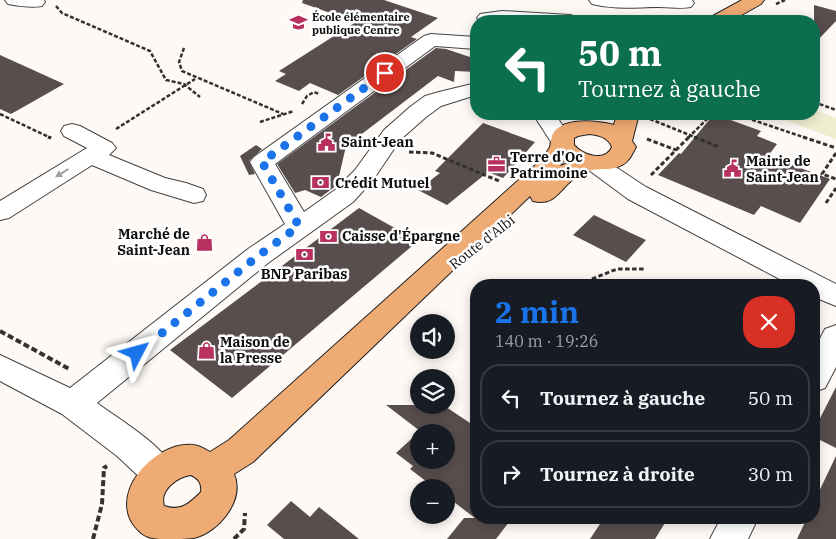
<!DOCTYPE html>
<html lang="fr">
<meta charset="utf-8">
<style>
body{margin:0;font-family:"IBM Plex Serif",serif;background:#20242c;color:#f1f3f6;height:100vh;display:flex;flex-direction:column;font-size:19px;white-space:nowrap}
*{box-sizing:border-box;margin:0}
p{font-size:16px;color:#9ea1a6}
.icon{flex:none;width:28px;height:28px;fill:none;stroke:currentColor;stroke-width:2;stroke-linecap:round;stroke-linejoin:round}
.map{position:relative;flex:1;overflow:hidden}
.sheet{position:absolute;left:470px;top:279px;width:350px;height:245px;display:flex;flex-direction:column;background:#171b24;border-radius:20px;box-shadow:0 2px 12px #0003}
.sheet>*{flex:none}
.guide{position:absolute;left:470px;top:15px;width:350px;height:105px;border-radius:20px;box-shadow:0 2px 12px #0003;background:#0b6e4f;color:#fff;overflow:hidden}
.fabs{position:absolute;left:410px;top:314px;display:grid;gap:10px}
.fabs a{display:grid;place-items:center;width:45px;height:45px;border-radius:50%;background:#171b24;box-shadow:0 2px 12px #0003;font-size:25px}
.pin{position:absolute;display:grid;place-items:center;width:42px;height:42px;color:#fff;margin:-21px;border:2px solid #fff;border-radius:50%;box-shadow:0 1px 5px #0007}
.me{position:absolute;width:55px;margin:-28px;rotate:51deg;stroke-linejoin:round;filter:drop-shadow(0 0 4px #0008)}
.turn{display:flex;align-items:center;gap:18px;height:105px;padding:0 25px;font-size:22px}
.turn .icon{width:65px;height:65px;stroke-width:2.5}
.turn b{display:block;font-size:35px;line-height:42px}
.round{display:grid;place-items:center;flex:none;width:52px;height:52px;border-radius:20px;background:#20242c}
.headline{display:flex;align-items:center;justify-content:space-between;height:85px;padding:0 25px}
h1{font-size:30px;font-weight:700;line-height:38px;color:#1a73e8}
ul{padding:0;list-style:none}
li{display:flex;align-items:center;gap:15px;height:68px;margin:0 10px 8px;padding:0 15px;border:2px solid #363941;border-radius:20px}
li div{flex:1}
li b{display:block;font-size:19px}
li em{font-style:normal}
.map>svg:first-child{display:block}
.pitch{fill:#eeefd0}
.building{fill:#584e4d;fill-rule:evenodd}
.lines{fill:none;stroke-linecap:round;stroke-linejoin:round}
.minor-casing{stroke:#434343;stroke-width:2}
.major-casing{stroke:#212121;stroke-width:2}
.path-far2{stroke:#323232;stroke-width:2.5;stroke-dasharray:4 2;stroke-linecap:butt}
.path-far1{stroke:#323232;stroke-width:3;stroke-dasharray:4.5 2.5;stroke-linecap:butt}
.path{stroke:#323232;stroke-width:4;stroke-dasharray:6 3;stroke-linecap:butt}
.minor{fill:#fff;fill-rule:evenodd}
.major{fill:#efab74;fill-rule:evenodd}
.oneway{fill:#9f9f9f}
.route{stroke:#1a73e8;stroke-width:9;stroke-dasharray:0 16.2}
.labels{text-anchor:middle;dominant-baseline:central;stroke-width:5;stroke-linejoin:round;paint-order:stroke}
.far-poi-label{font-size:11px;font-weight:bold;fill:#101010;stroke:#fff;text-anchor:start}
.poi-label{font-size:14px;font-weight:bold;fill:#101010;stroke:#fff;text-anchor:start}
.street-label{font-size:14px;fill:#101010;stroke:#fff}
</style>
<div class="map">
<svg width="836" height="539" viewBox="0 0 836 539">
<rect width="100%" height="100%" fill="#fef9f4"/>
<polygon class="pitch" points="814,110 836,118 836,139 784,120 789,114 814,114"/>
<g class="building">
<polygon points="303,0 384,0 438,18 411,37 417,39 338,95 310,83 299,91 275,81 286,74 279,71 356,22 302,3"/>
<polygon points="814,5 836,11 836,21 814,44"/>
<polygon points="436,48 446,49 476,59 476,72 455,71 454,82 438,76 346,146 337,185 321,197 305,190 295,193 277,164"/>
<polygon points="0,55 64,84 11,114 0,109"/>
<polygon points="714,114 761,131 757,136 777,144 768,156 830,179 800,223 761,206 754,215 658,175 679,153 681,154"/>
<polygon points="483,123 535,142 503,178 488,172 447,205 418,190 440,173 435,171"/>
<polygon points="256,145 262,149 249,161 255,174 249,175 240,156"/>
<polygon points="359,208 418,241 232,398 170,350"/>
<polygon points="594,215 633,234 646,240 626,262 573,235"/>
<polygon points="836,387 836,448 814,437 814,430"/>
<path d="M386,405h57l33,22v91h36l-16,21h-49l17,-21h11l-29,-22v-8h-11l-25,-19 3,-3 -17,-13 24,-22zM419,432h27v28h-27z"/>
<polygon points="836,456 836,539 797,539 807,518 814,518 814,502"/>
<polygon points="291,501 310,517 319,507 359,539 284,539 267,525"/>
<polygon points="604,518 668,518 655,539 590,539"/>
</g>
<g class="lines">
<defs>
<g id="minor">
<path d="M5,0h39l1,2 -3,4c-11,2 -23,0 -34,-2z"/>
<path d="M589,0h103l2,3 -3,4c-10,2 -21,0 -32,0 -23,0 -44,3 -67,-3z"/>
<polygon points="502,11 570,15 577,17 579,21 479,21 477,18 480,14"/>
<path d="M431,34l45,3v12l-41,-3 -160,118 29,48 31,-22 20,-20 29,-40 26,-23 15,-11 14,-4 37,-9v12l-35,11 -15,11 -26,23 -27,40 -20,22 -85,61 -171,140c24,18 67,42 79,70l-5,11 -12,5 -12,-5 -30,-28 -55,-42 -62,-33v-26l70,33 178,-139 37,-25 -35,-62 4,-5 170,-121z"/>
<polygon points="533,114 555,114 572,140 569,145 561,147 553,145"/>
<polygon points="72,124 80,126 112,143 116,148 109,155 165,178 186,183 203,189 206,195 203,201 194,203 151,190 92,165 9,218 0,220 0,201 87,148 64,136 61,131 64,126"/>
<polygon points="594,156 602,158 646,187 836,284 836,306 814,297 814,285 791,285 628,199 586,168 582,163 586,158"/>
<polygon points="836,325 836,367 825,388 814,392 814,350 825,329"/>
<polygon points="721,518 758,518 748,539 710,539"/>
</g>
<g id="major">
<polygon points="742,0 764,0 761,4 731,21 709,21 711,17"/>
<path d="M617,114h22l-7,27 4,6c-4,7 -7,15 -14,18 -10,6 -20,3 -30,5 -5,0 -11,4 -14,6 -18,10 -21,31 -45,25l-3,-5 -277,266 -19,12c11,26 -15,58 -40,64 -8,1 -18,1 -27,1 -10,0 -20,0 -28,-8 -35,-33 14,-90 54,-86 5,0 12,4 17,7l19,-12 312,-280c3,-4 7,-9 9,-13 1,-4 1,-8 2,-11 8,-20 46,-15 62,-11zM589,134c10,1 19,3 23,13 -7,16 -29,8 -38,-2v-7l4,-2zM564,160l4,3 -8,3zM191,475c8,4 11,8 10,17 -11,11 -20,20 -37,14 -5,-16 13,-29 27,-31z"/>
</g>
</defs>
<use href="#minor" class="minor-casing"/>
<use href="#major" class="major-casing"/>
<g class="path-far2">
<polyline points="776,4 785,0"/>
<polyline points="56,6 62,13 150,51 166,80 184,84 200,97"/>
<polyline points="184,48 179,62 182,71 283,114"/>
<polyline points="814,102 836,110"/>
<polyline points="302,104 307,96 314,92 319,94"/>
<polyline points="0,114 51,138"/>
<polyline points="735,114 806,138"/>
<polyline points="650,119 697,138"/>
<polyline points="260,122 294,111"/>
<polyline points="116,129 195,79"/>
<polyline points="688,138 712,114"/>
</g>
<g class="path-far1">
<polyline points="48,137 51,138"/>
<polyline points="694,137 719,147"/>
<polyline points="803,137 836,148"/>
<polyline points="647,139 676,150"/>
<polyline points="409,152 432,153 499,181"/>
<polyline points="836,153 822,174 836,179"/>
<polyline points="651,175 689,137"/>
<polyline points="826,203 836,188"/>
<polyline points="592,279 617,269 644,269"/>
</g>
<g class="path">
<polyline points="0,331 71,370"/>
<polyline points="93,539 102,504 104,468 107,466"/>
<polyline points="234,539 244,529 245,513"/>
</g>
<use href="#minor" class="minor"/>
<use href="#major" class="major"/>
</g>
<defs><path id="oneway-solid" d="M-6-.8H1V-3.2L6.5 0L1 3.2V.8H-6Z" transform="scale(1.25)"/></defs>
<use class="oneway" href="#oneway-solid" transform="translate(62 173) rotate(148)"/>
<g class="lines">
<polyline class="route" points="137,353 258,256 299,226 262,162 385,73"/>
</g>
<defs>
<symbol id="school-bare" viewBox="-9 -9 18 18"><path d="M0-5L7-2L0 1L-7-2ZM-4 1L0 2.5L4 1V4Q0 6-4 4Z" fill="#b83161" stroke="#fff" stroke-width="2.5" paint-order="stroke"/></symbol>
<symbol id="civic-bare" viewBox="-9 -9 18 18"><path d="M-.6-6.5H3V-4.5H.6V-3L4-1V1h2V6H-6V1h2V-1L-.6-3ZM-1.2 2.5V6h2.4V2.5Z" fill="#b83161" stroke="#fff" stroke-width="2.5" paint-order="stroke"/></symbol>
<symbol id="office-bare" viewBox="-9 -9 18 18"><path d="M-6-3h4V-5.5h4V-3h4V5H-6ZM-1-4.5V-3h2v-1.5ZM-6 0V1H6V0Z" fill="#b83161" stroke="#fff" stroke-width="2.5" paint-order="stroke"/></symbol>
<symbol id="bank-bare" viewBox="-9 -9 18 18"><path d="M-6-4H6V4H-6ZM0-2.3a2.3 2.3 0 1 0 0 4.6a2.3 2.3 0 1 0 0-4.6Z" fill="#b83161" stroke="#fff" stroke-width="2.5" paint-order="stroke"/></symbol>
<symbol id="shop-bare" viewBox="-9 -9 18 18"><path d="M-5-2.5h2.3a2.7 3.5 0 0 1 5.4 0H5L5.5 6h-11ZM-1.5-2.5h3a1.5 2.3 0 0 0-3 0Z" fill="#b83161" stroke="#fff" stroke-width="2.5" paint-order="stroke"/></symbol>
</defs>
<g fill-rule="evenodd">
<use href="#school-bare" x="286" y="10" width="25" height="25"/>
<use href="#civic-bare" x="314" y="130" width="25" height="25"/>
<use href="#office-bare" x="484" y="152" width="25" height="25"/>
<use href="#civic-bare" x="720" y="156" width="25" height="25"/>
<use href="#bank-bare" x="308" y="170" width="25" height="25"/>
<use href="#bank-bare" x="316" y="224" width="25" height="25"/>
<use href="#shop-bare" x="192" y="230" width="25" height="25"/>
<use href="#bank-bare" x="292" y="242" width="25" height="25"/>
<use href="#shop-bare" x="194" y="338" width="25" height="25"/>
</g>
<g class="labels">
<g class="far-poi-label">
<text x="312" y="17">École élémentaire<tspan x="312" dy="13">publique Centre</tspan></text>
</g>
<g class="poi-label">
<text x="341" y="142">Saint-Jean</text>
<text x="510" y="157">Terre d'Oc<tspan x="510" dy="16">Patrimoine</tspan></text>
<text x="746" y="161">Mairie de<tspan x="746" dy="16">Saint-Jean</tspan></text>
<text x="335" y="183">Crédit Mutuel</text>
<text x="190" y="234" text-anchor="end">Marché de<tspan x="190" dy="16">Saint-Jean</tspan></text>
<text x="342" y="236">Caisse d'Épargne</text>
<text x="304" y="274" text-anchor="middle">BNP Paribas</text>
<text x="220" y="342">Maison de<tspan x="220" dy="16">la Presse</tspan></text>
</g>
<g class="street-label">
<text transform="translate(482 242) rotate(-38)">Route d'Albi</text>
</g>
</g>
</svg>
<div class="fabs">
<a><svg class="icon" aria-label="sound" viewBox="0 0 24 24"><path d="M4 9h4l5-4v14l-5-4H4zM17 9q2 3 0 6"/></svg></a>
<a><svg class="icon" aria-label="layers" viewBox="0 0 24 24"><path d="M12 4l9 5-9 5-9-5zM3 14l9 5 9-5"/></svg></a>
<a>+</a>
<a>−</a>
</div>
<div class="pin" style="left:385px;top:73px;background:#d93025"><svg class="icon" aria-label="arrive" viewBox="0 0 24 24"><path d="M6 21V4h12l-3 4 3 4H6"/></svg></div>
<svg class="me" style="left:137px;top:353px" viewBox="-20 -20 40 40"><path d="M0-17L14 15 0 8-14 15z" fill="#1a73e8" stroke="#fff" stroke-width="4"/></svg>
<div class="guide">
<div class="turn"><svg class="icon" aria-label="left" viewBox="0 0 24 24"><path d="M17 20v-9H6M10 6l-5 5 5 5"/></svg><div><b>50 m</b>Tournez à gauche</div></div>
</div>
<section class="sheet">
<div class="headline"><div><h1>2 min</h1><p>140 m · 19:26</p></div><a class="round" style="background:#d93025;color:#fff"><svg class="icon" aria-label="close" viewBox="0 0 24 24"><path d="M6 6l12 12M18 6L6 18"/></svg></a></div>
<ul>
<li><svg class="icon" aria-label="left" viewBox="0 0 24 24"><path d="M17 20v-9H6M10 6l-5 5 5 5"/></svg><div><b>Tournez à gauche</b></div><em>50 m</em></li>
<li><svg class="icon" aria-label="right" viewBox="0 0 24 24"><path d="M7 20v-9h11M14 6l5 5-5 5"/></svg><div><b>Tournez à droite</b></div><em>30 m</em></li>
</ul>
</section>
</div>
